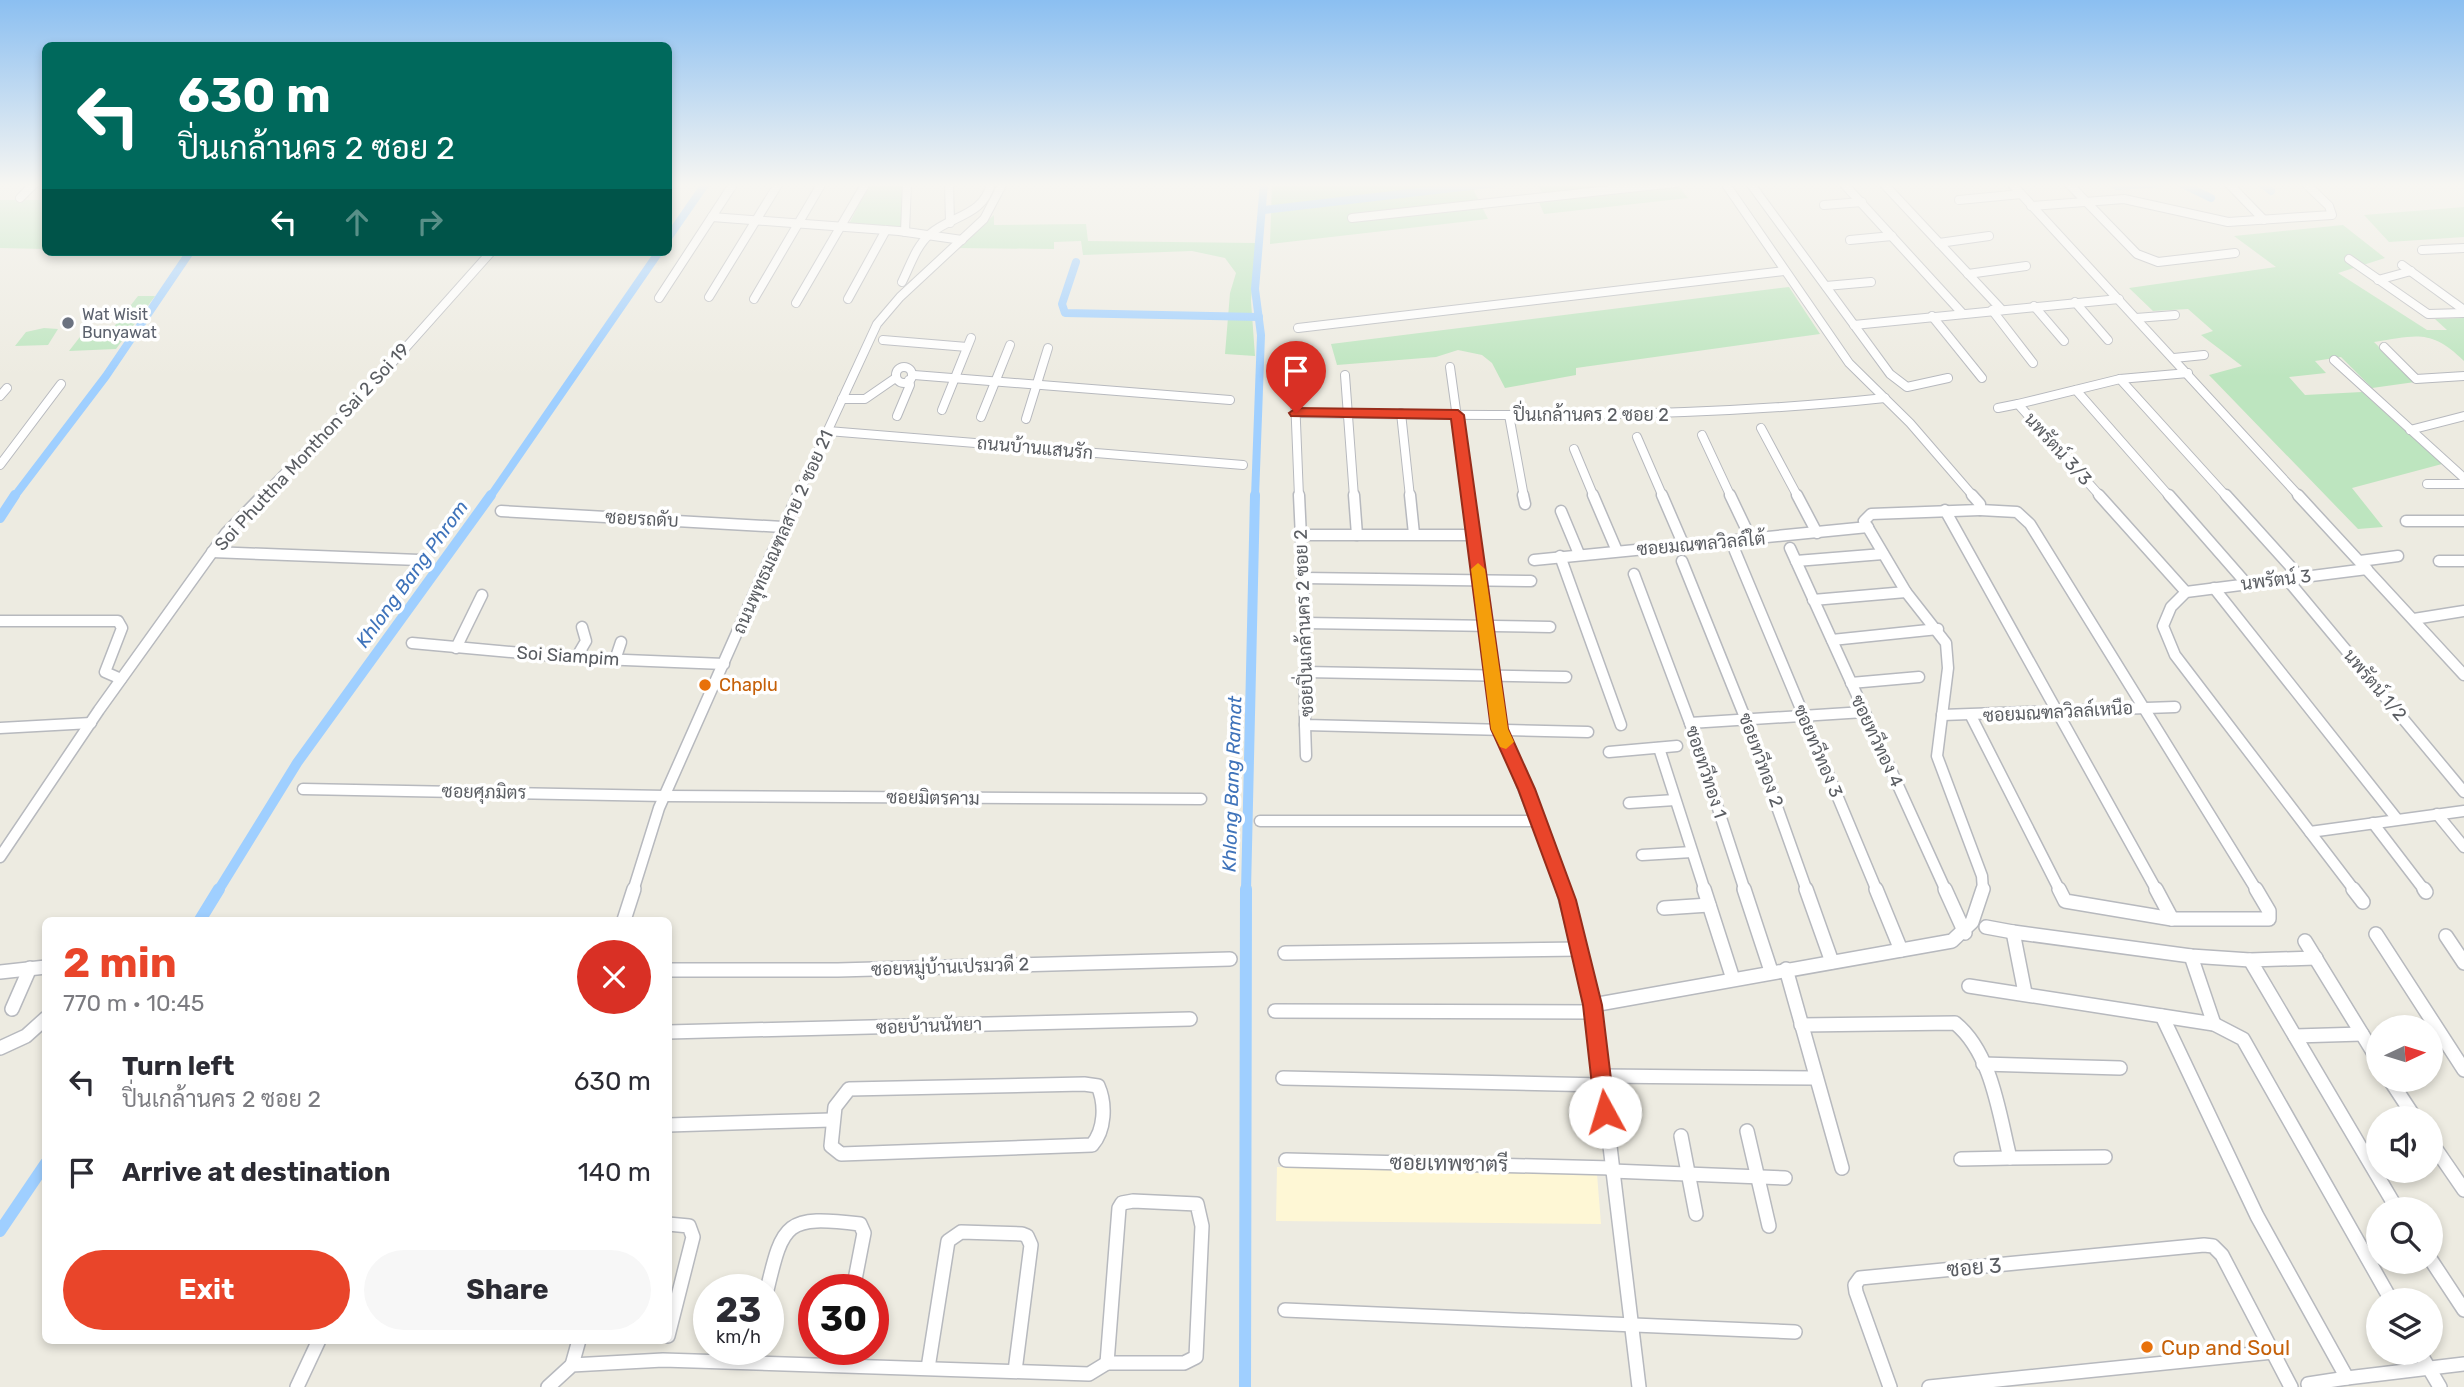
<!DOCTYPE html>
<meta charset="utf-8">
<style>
body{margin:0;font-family:Rubik,Sarabun,sans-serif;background:#f7f7f7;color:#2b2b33;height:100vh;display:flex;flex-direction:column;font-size:26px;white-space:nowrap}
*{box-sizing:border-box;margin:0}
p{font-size:23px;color:#7c7c81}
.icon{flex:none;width:38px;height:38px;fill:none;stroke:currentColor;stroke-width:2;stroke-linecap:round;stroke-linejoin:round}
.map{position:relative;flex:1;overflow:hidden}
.panel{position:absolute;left:42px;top:917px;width:630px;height:427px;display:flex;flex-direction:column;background:#fff;border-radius:10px;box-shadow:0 4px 10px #0003}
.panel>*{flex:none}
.guide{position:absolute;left:42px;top:42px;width:630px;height:214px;border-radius:10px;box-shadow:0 4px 10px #0003;background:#00695c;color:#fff;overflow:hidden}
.needle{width:46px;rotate:86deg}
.buttons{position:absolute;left:2366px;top:1015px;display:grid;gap:14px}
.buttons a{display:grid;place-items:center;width:77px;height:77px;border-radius:50%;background:#fff;box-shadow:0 4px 10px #0003;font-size:35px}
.speed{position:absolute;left:693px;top:1274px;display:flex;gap:14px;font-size:35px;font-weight:700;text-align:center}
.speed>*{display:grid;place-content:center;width:91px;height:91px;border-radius:50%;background:#fff;box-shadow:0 4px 10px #0003;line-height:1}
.speed small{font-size:18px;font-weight:400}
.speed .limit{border:10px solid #d22;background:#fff;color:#111}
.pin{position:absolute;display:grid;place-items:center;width:60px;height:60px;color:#fff;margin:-72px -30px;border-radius:50% 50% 50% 0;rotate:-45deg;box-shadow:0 0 7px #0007}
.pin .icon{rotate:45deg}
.me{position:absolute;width:77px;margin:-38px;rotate:354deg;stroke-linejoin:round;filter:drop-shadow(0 0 5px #0008)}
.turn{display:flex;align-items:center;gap:24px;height:147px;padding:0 21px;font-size:32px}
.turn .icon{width:91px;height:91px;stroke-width:2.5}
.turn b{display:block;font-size:49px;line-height:60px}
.lanes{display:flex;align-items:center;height:66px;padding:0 21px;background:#0003;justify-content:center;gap:35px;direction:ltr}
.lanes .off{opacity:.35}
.round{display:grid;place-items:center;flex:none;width:74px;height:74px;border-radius:37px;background:#f7f7f7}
.head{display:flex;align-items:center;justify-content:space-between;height:119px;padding:0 21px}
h1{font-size:42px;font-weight:700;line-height:52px;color:#e9452a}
.action{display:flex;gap:14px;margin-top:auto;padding:14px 21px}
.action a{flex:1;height:80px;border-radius:42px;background:#e9452a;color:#fff;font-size:28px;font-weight:700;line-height:80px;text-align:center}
.action a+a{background:#f7f7f7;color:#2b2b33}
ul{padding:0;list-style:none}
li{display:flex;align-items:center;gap:21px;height:91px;padding:0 21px}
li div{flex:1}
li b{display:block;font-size:26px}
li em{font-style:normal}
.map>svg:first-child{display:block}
.commercial{fill:#fef7d5}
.green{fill:#bde5bf}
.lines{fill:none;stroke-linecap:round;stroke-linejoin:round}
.canal-far2{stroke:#9fcfff;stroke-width:8}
.canal-far1{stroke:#9fcfff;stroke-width:10}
.canal{stroke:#9fcfff;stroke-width:12}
.street-far2-casing{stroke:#b7b9be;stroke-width:10}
.street-far1-casing{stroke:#b7b9be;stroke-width:13}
.street-casing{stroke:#b7b9be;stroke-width:16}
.street-far2{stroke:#fff;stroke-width:8}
.street-far1{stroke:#fff;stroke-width:10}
.street{stroke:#fff;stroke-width:13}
.route{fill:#e9452a;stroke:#972d1b;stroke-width:2}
.slow{fill:#f59e0b}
.worship-dot{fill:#6b7280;stroke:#fff;stroke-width:2.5}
.food-dot{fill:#e8710a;stroke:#fff;stroke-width:2.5}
.labels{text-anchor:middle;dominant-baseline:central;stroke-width:7;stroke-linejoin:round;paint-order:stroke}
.far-worship-label{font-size:16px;fill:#5b616d;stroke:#fff;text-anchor:start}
.street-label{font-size:18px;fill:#5a5d62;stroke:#fff}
.food-label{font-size:18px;fill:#c56008;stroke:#fff;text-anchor:start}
.water-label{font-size:19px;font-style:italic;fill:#3f73ba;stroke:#fff}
.near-street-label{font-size:21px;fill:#5a5d62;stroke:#fff}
.near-food-label{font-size:21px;fill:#c56008;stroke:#fff;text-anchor:start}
</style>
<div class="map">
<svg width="2464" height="1387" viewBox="0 0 2464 1387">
<rect width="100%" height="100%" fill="#edebe1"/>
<polygon class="commercial" points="1277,1167 1597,1174 1601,1224 1276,1221"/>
<g class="green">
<polygon points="870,183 904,183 903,229 849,224"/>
<polygon points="1272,183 1482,183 1471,185 1488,219 1270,244"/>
<polygon points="1536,183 1656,183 1659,187 1678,186 1688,198 1544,214 1538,200 1544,195"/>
<polygon points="0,200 45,200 45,249 0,248"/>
<polygon points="2464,207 2464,237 2389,242 2364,215"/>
<polygon points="994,215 994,225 1086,224 1088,241 1256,243 1251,301 1255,356 1225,354 1230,293 1236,273 1225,258 1192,251 1083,255 1081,241 1054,242 1054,249 958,248"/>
<path d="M2343,225l42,33 -47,15 89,57h20l-12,-11 29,-1v43c-34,-33 -48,-25 -90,-19l41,40 -43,6 -31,-31 -26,4 11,12 -37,4 16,18 57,-3 80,72 -90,24 31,39 -25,2 -149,-154 33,-9 -41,-31 12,-4 -25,-22 -35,2 -24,-23 147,-21 -42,-31z"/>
<polygon points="1789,287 1820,334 1576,368 1576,375 1505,388 1492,363 1482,355 1458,350 1436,357 1337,365 1331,344"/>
<polygon points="138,296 155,296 116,349 69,351 83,333 109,333"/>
<polygon points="44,328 58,329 48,345 15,346 26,332"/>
</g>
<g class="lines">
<g class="canal-far2">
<polyline points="2112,183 2117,186 2161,183"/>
<polyline points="2180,183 2211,198"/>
<polyline points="2261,183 2271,191"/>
<polyline points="1264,210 1496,183"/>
<polyline points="668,238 706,183"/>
<polyline points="1076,262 1062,304 1065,313 1259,317"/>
<polyline points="14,497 106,376 190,252"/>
<polyline points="490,497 659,252"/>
<polyline points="1255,497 1261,335 1255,289 1264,183"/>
</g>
<g class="canal-far1">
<polyline points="0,518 15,495"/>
<polyline points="218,891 297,763 491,495"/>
<polyline points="1246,891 1255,495"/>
</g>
<g class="canal">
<polyline points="200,920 219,889"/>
<polyline points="0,1231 46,1163"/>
<polyline points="1245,1387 1246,889"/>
</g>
<defs>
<g id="street-far2">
<polyline points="949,183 950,223"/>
<polyline points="1725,183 1849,363 1910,423 1974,497"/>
<polyline points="1750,183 1890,374 1907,387 1948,378"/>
<polyline points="1843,183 1962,313"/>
<polyline points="1883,183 2002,310"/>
<polyline points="2011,183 2300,497"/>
<polyline points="2068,183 2137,254 2158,262 2235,253"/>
<polyline points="2229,184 2264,220"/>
<polyline points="20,198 35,183"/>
<polyline points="1959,200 2021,194"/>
<polyline points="1824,205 1862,202"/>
<polyline points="2031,206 2124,199 2228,222 2332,215 2329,206 2305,183"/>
<polyline points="712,217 899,231 962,240"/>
<polyline points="1352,218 1675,183"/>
<polyline points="905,232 907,183"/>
<polyline points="1850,240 1892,236"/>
<polyline points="1939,243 1989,236"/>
<polyline points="2422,250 2464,248"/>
<polyline points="2349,259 2428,314 2464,313"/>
<polyline points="2402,265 2464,310"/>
<polyline points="1968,274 2026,266"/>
<polyline points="2378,280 2411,271"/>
<path d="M902,282c8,-16 14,-36 28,-48 22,-19 54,-18 61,-51"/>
<polyline points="1826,286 1871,282"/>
<polyline points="709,297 779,183"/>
<polyline points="659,298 734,183"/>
<polyline points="754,299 822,183"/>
<polyline points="848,299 886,230"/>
<polyline points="2075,302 2108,340"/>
<polyline points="796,303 866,183"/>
<polyline points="2034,306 2064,341"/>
<polyline points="1992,310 2033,363"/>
<polyline points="1932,316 1982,378"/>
<polyline points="2136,318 2175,315"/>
<polyline points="1854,325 2119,299"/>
<polyline points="1298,328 1784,271"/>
<polyline points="883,340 967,347"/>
<polyline points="2384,347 2416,379 2464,376"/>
<polyline points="2174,358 2204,355"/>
<polyline points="2334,360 2464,478"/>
<circle cx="904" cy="375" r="8"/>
<polyline points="1450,367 1468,497"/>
<polyline points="1294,373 1299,497"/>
<polyline points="914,375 1230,400"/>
<polyline points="1345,375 1354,497"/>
<polyline points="2120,379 2227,497"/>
<polyline points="2076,390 2170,497"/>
<polyline points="0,396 7,388"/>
<polyline points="842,399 865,399 894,379"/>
<polyline points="1998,408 2018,404"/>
<polyline points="942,410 971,338"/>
<path d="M1296,413c197,3 393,6 589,-15"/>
<polyline points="1401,413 1410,497"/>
<polyline points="1509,415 1524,497"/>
<polyline points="897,416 910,385 909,380"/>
<polyline points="981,417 1010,345"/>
<polyline points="1026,419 1048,348"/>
<polyline points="1761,428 1798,497"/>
<polyline points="2410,430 2464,416"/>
<polyline points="828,431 1243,465"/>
<polyline points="1702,435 1731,497"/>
<polyline points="1637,437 1663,497"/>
<polyline points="1574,449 1594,497"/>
<polyline points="0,465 61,384"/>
<polyline points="2427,484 2464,484"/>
<polyline points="261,497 384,372 491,252"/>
<polyline points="797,497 877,324 900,297 984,219 1003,183"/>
<polyline points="2101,497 2018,404 2120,379 2188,373"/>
</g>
<g id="street-far1">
<polyline points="1299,495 1305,623 1305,725 1588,732"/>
<polyline points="1354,495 1357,535"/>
<polyline points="1410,495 1414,534"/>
<polyline points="1468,495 1500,729 1564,891"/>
<polyline points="1523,495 1525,504"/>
<polyline points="1593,495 1617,551"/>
<polyline points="1662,495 1684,546"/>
<polyline points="1730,495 1751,539"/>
<polyline points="1797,495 1817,533"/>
<polyline points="1972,495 1980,504 1980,510 1871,514 1864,521 1906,592 1946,643 1948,668 1937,756 1982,876 1983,891"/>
<polyline points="2099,495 2186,592"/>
<polyline points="2169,495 2246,583"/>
<polyline points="2226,495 2300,577"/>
<polyline points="2298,495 2464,675"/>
<polyline points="1945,510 2157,891"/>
<polyline points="1980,510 2017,512 2030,524 2257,891"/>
<polyline points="501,511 783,527"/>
<polyline points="1561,511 1579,554"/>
<polyline points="2406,521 2464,521"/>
<polyline points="1301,535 1473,535"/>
<polyline points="1790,548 1946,891"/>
<polyline points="1735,551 1877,891"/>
<polyline points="212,552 419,560"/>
<polyline points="1560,556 1621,725"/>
<polyline points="1534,560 1868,527"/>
<polyline points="1682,561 1746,720 1807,891"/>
<polyline points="1796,561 1883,554"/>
<polyline points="2360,561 2398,556"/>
<polyline points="2439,561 2464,561"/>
<polyline points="1634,574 1690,723 1745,891"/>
<polyline points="1303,578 1531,581"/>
<polyline points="2286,578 2464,792"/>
<polyline points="2214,588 2397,819"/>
<polyline points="1813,600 1906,592"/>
<polyline points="2414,619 2464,611"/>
<polyline points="0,621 118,621 122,628 105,672 121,679"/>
<polyline points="1305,623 1550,627"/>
<polyline points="1832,640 1938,629"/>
<polyline points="412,643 576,658 724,664"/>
<polyline points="456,648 482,595"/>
<polyline points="576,658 586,641 582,627"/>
<polyline points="615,660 621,642"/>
<polyline points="1305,672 1566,677"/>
<polyline points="1851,683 1919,677"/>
<polyline points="1942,715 2175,707"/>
<polyline points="1971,716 2060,891"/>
<polyline points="1690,723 1864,712"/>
<polyline points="1305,725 1306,756"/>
<polyline points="0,728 91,723"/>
<polyline points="1659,748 1705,891"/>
<polyline points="1609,752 1677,746"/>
<polyline points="303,789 665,796 1201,799"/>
<polyline points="1629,803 1675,800"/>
<polyline points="2437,814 2464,847"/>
<polyline points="1260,821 1539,821"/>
<polyline points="2373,823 2425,891"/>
<polyline points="2310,832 2464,811"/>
<polyline points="1642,855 1692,852"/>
<polyline points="0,857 99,710 226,533 263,495"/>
<polyline points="633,891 659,808 798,495"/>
<polyline points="2355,891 2175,655 2163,626 2171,607 2186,592 2367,569"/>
</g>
<g id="street">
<polyline points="1563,889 1593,1005 1639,1387"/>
<polyline points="1704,889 1733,979"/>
<polyline points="1744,889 1771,971"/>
<polyline points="1806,889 1832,962"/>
<polyline points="1876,889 1901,950"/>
<polyline points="1945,889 1965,933"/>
<polyline points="2059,889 2065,901 2172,919 2269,919 2269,911 2256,889"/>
<polyline points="2156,889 2172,919"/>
<polyline points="2353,889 2363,902"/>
<polyline points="2424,889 2426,892"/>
<polyline points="1664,908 1709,905"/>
<polyline points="624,920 634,889"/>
<polyline points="1986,927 2013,932"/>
<polyline points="2376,934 2464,1070"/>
<polyline points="2446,936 2464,963"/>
<polyline points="2305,941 2378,1060"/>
<polyline points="1285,953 1580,949"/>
<polyline points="2191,956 2214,1024"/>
<polyline points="2316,958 2250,960 2397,1209"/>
<polyline points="1786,969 1842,1168"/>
<polyline points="668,970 838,970 1230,959"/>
<polyline points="0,972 46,967"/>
<polyline points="1969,986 2214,1024 2243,1039 2391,1300"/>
<polyline points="2025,993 2013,932 2191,956 2250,960"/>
<polyline points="1593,1005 1952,941 1972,922 1983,889"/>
<polyline points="12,1009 30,968"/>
<polyline points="1275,1011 1594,1012"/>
<polyline points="2162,1016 2257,1216 2347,1378 2464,1364"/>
<path d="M1801,1025l154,-2c37,30 44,91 55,135l95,-1"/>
<polyline points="668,1032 1190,1019"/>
<polyline points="2295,1036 2362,1034"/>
<polyline points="0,1048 26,1036 46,1018"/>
<polyline points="1983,1064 2120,1068"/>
<polyline points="1601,1076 1816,1078"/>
<polyline points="1283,1078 1602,1085"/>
<polyline points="2390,1080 2415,1118"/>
<path d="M1084,1084l14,2c8,18 7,44 -6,59l-251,9 -10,-8 4,-39 14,-18z"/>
<polyline points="668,1125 831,1120"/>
<polyline points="1747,1131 1769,1226"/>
<polyline points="1681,1136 1696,1214"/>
<polyline points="2431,1142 2464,1190"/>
<polyline points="1961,1159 2010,1158"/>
<polyline points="1286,1160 1612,1168"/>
<polyline points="1612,1171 1785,1178"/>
<polygon points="1133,1201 1197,1204 1202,1226 1196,1357 1184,1363 1107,1363 1119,1208 1122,1203"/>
<polyline points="668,1224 689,1226 693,1237 668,1336"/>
<polyline points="2431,1260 2464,1310"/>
<path d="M767,1290c16,-68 19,-75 93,-66l4,9 -11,57"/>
<polyline points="1285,1310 1795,1332"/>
<polyline points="2420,1353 2440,1387"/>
<polyline points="838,1364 841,1349"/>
<polyline points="572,1365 579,1340"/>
<polyline points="928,1368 948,1241 961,1232 1022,1234 1027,1236 1031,1245 1015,1371"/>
<polyline points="2308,1384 2347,1378"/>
<polyline points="297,1387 319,1340"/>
<polyline points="548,1387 572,1365 663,1360 1089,1374 1107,1363"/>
<polyline points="1890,1387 1856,1292 1855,1285 1860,1278 2204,1245 2213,1246 2222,1255 2291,1387"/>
<polyline points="1929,1387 2273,1352"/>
</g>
</defs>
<use href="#street-far2" class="street-far2-casing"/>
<use href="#street-far1" class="street-far1-casing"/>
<use href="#street" class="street-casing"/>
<use href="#street-far2" class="street-far2"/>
<use href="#street-far1" class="street-far1"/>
<use href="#street" class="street"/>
</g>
<linearGradient id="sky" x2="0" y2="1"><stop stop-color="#8bbff1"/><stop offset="0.49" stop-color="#f7f6f2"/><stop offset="1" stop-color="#f7f6f2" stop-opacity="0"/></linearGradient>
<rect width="2464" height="377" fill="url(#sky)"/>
<polygon class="route" points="1296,408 1458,410 1464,415 1508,729 1535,789 1576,900 1602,1005 1615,1112 1612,1119 1605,1122 1598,1119 1595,1112 1583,1005 1559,900 1518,789 1491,729 1451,419 1291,416 1289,413"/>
<polygon class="slow" points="1478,563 1485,569 1508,729 1514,742 1506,749 1500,747 1491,729 1471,569"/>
<circle class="worship-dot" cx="68" cy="323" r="7"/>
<g class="food-dot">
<circle cx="705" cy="685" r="7"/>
<circle cx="2147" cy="1347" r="7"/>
</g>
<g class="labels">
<g class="far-worship-label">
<text x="82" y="314">Wat Wisit<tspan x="82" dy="18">Bunyawat</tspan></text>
</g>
<g class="street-label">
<text x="1591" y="415">ปิ่นเกล้านคร 2 ซอย 2</text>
<text transform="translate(312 447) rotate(-47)">Soi Phuttha Monthon Sai 2 Soi 19</text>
<text transform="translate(1035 448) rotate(5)">ถนนบ้านแสนรัก</text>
<text transform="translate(2058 449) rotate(48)">นพรัตน์ 3/3</text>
<text transform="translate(642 519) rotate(3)">ซอยรถดับ</text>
<text transform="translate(783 532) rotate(-66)">ถนนพุทธมณฑลสาย 2 ซอย 21</text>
<text transform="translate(1701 544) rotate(-5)">ซอยมณฑลวิลล์ใต้</text>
<text transform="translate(2276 580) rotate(-7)">นพรัตน์ 3</text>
<text transform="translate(1304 623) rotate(-92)">ซอยปิ่นเกล้านคร 2 ซอย 2</text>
<text transform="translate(568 656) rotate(4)">Soi Siampim</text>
<text transform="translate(2375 685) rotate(50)">นพรัตน์ 1/2</text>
<text transform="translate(2058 712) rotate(-3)">ซอยมณฑลวิลล์เหนือ</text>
<text transform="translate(1877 741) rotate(65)">ซอยทวีทอง 4</text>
<text transform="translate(1818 751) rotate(67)">ซอยทวีทอง 3</text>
<text transform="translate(1761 760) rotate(70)">ซอยทวีทอง 2</text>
<text transform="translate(1706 772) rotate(72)">ซอยทวีทอง 1</text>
<text transform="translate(484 792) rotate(1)">ซอยศุภมิตร</text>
<text transform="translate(933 798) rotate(1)">ซอยมิตรคาม</text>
<text transform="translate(950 967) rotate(-2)">ซอยหมู่บ้านเปรมวดี 2</text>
<text transform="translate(929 1026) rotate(-2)">ซอยบ้านนัทยา</text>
</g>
<g class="food-label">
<text x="719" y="685">Chaplu</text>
</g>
<g class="water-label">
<text transform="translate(412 574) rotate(-54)">Khlong Bang Phrom</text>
<text transform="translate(1232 784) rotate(-88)">Khlong Bang Ramat</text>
</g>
<g class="near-street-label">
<text transform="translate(1449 1163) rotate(1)">ซอยเทพชาตรี</text>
<text transform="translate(1974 1267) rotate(-5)">ซอย 3</text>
</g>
<g class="near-food-label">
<text x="2161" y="1347">Cup and Soul</text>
</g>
</g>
</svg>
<div class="buttons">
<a><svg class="needle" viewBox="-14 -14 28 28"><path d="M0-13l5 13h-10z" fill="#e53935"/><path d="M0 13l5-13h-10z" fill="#7c7c81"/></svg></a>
<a><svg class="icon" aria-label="sound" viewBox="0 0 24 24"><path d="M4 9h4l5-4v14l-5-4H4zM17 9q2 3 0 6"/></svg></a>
<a><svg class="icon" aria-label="search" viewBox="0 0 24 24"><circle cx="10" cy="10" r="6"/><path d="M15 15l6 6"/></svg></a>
<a><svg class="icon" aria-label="layers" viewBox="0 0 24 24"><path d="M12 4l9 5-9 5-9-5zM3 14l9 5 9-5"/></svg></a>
</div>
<div class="speed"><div>23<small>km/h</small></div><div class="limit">30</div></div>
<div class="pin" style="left:1296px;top:413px;background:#d93025"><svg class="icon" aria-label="arrive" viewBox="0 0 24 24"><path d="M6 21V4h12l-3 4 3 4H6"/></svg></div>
<svg class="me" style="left:1605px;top:1112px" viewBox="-20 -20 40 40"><circle r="19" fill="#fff"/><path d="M0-13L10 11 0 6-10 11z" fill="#e9452a"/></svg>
<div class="guide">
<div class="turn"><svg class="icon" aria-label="left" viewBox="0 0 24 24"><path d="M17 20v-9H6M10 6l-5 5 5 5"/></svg><div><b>630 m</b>ปิ่นเกล้านคร 2 ซอย 2</div></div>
<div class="lanes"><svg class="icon" aria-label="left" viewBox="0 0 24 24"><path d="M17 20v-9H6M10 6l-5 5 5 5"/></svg><svg class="icon off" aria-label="ahead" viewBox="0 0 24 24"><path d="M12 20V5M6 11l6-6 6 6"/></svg><svg class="icon off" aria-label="right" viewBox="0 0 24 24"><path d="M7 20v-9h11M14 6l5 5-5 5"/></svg></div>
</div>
<section class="panel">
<div class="head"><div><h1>2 min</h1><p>770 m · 10:45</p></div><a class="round" style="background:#d93025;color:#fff"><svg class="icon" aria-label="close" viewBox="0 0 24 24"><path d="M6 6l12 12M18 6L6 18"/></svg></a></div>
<ul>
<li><svg class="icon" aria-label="left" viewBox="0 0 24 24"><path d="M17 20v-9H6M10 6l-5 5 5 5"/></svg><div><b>Turn left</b><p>ปิ่นเกล้านคร 2 ซอย 2</p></div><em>630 m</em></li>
<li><svg class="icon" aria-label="arrive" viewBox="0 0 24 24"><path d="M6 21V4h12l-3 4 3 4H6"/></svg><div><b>Arrive at destination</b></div><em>140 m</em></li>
</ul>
<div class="action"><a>Exit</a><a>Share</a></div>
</section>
</div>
